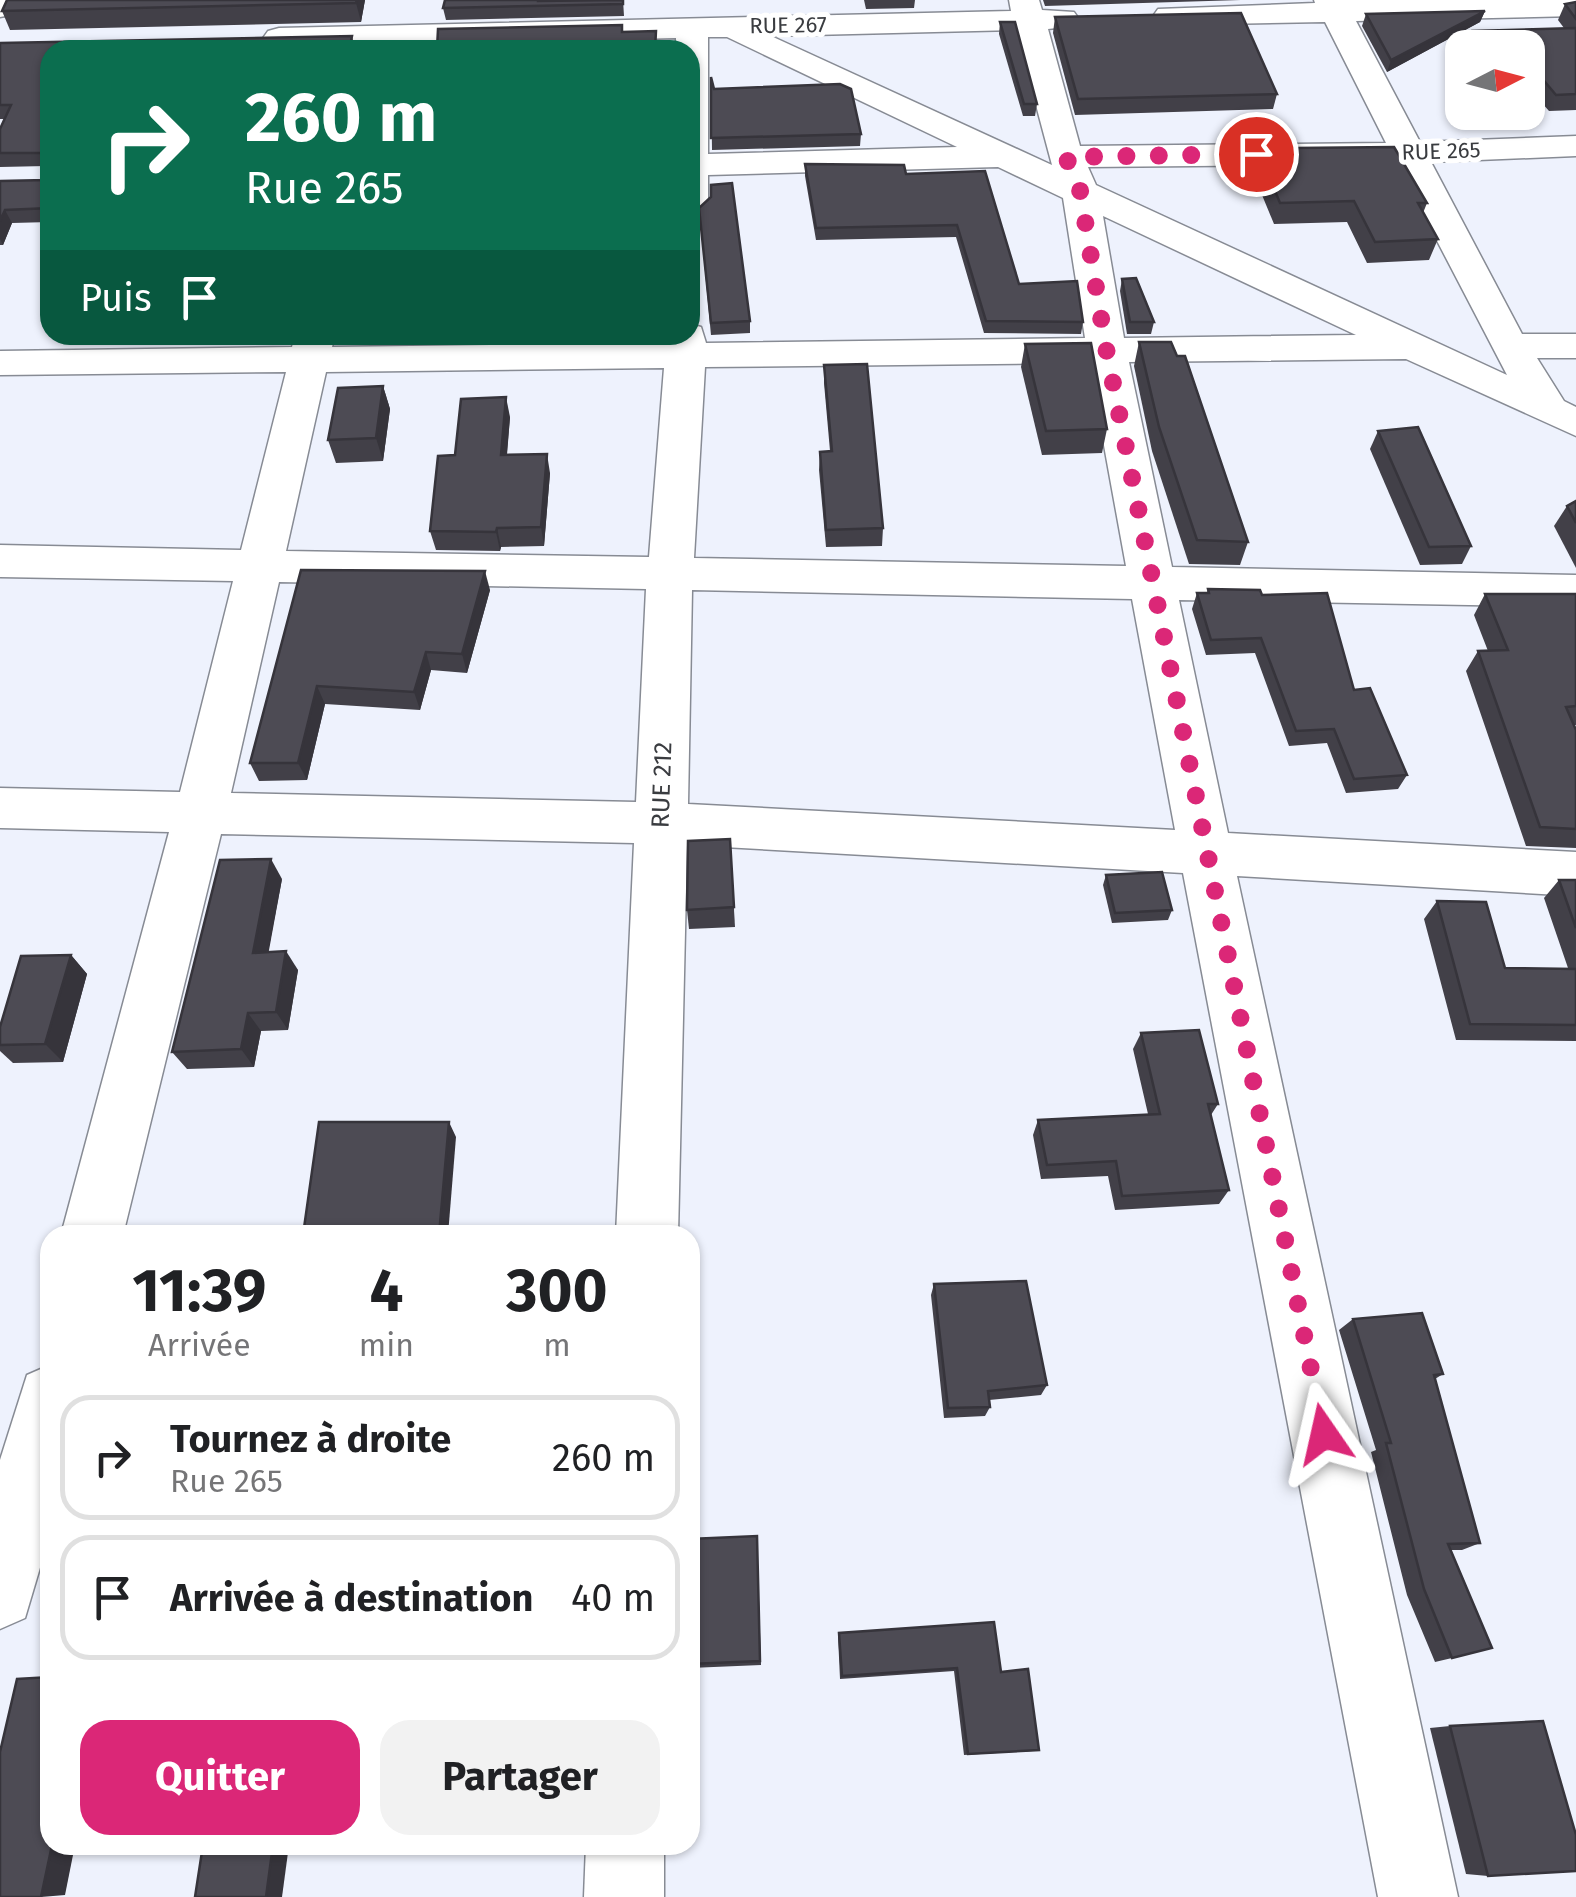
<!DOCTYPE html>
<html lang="fr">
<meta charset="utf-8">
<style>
body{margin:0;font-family:"Fira Sans",sans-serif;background:#f2f2f2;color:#202124;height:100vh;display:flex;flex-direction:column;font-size:38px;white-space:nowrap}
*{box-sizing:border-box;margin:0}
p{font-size:32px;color:#757577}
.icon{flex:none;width:55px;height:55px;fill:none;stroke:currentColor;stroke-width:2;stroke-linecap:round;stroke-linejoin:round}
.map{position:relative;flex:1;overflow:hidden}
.side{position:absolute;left:40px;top:1225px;width:660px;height:630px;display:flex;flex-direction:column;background:#fff;border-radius:30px;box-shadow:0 2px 8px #0004}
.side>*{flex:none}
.guide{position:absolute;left:40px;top:40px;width:660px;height:305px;border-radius:30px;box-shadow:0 2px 8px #0004;background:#0b6e4f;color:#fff;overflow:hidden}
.needle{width:65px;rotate:84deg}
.buttons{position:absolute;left:1445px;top:30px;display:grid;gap:20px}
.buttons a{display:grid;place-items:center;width:100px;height:100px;border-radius:20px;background:#fff;box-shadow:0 2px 8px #0004;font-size:50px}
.pin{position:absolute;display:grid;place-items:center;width:85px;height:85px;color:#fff;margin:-42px;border:5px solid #fff;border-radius:50%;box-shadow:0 2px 10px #0007}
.me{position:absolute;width:110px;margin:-55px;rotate:349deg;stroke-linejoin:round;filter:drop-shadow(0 0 8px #0008)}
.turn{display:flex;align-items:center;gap:35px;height:210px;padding:0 40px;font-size:45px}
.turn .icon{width:130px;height:130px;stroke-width:2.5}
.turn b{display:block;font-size:70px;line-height:85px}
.then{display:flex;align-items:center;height:95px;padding:0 40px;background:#0003;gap:20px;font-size:38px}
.eta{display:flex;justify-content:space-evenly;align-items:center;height:170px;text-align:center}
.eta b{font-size:60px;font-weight:700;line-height:70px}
.action{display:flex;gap:20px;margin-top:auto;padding:20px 40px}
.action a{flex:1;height:115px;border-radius:30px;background:#db2777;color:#fff;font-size:40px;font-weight:700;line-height:115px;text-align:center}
.action a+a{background:#f2f2f2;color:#202124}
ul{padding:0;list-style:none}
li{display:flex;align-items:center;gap:30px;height:125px;margin:0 20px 15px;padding:0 20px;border:5px solid #e0e0e0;border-radius:30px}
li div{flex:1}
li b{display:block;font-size:38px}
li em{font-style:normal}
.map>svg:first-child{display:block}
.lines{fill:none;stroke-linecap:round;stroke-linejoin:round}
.street-casing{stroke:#878b94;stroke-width:3}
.street{fill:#fff;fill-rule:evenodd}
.wall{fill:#424048}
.shaded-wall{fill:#36343b}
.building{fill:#4d4b54;stroke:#36343b;stroke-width:2.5}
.route{stroke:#db2777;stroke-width:18;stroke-dasharray:0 32.4}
.labels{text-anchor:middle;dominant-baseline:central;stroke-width:10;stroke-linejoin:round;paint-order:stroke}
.far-street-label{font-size:22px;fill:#3a3c40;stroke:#fff}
.street-label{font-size:25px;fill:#3a3c40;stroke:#fff}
</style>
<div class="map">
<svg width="1576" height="1897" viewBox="0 0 1576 1897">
<rect width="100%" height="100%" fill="#eef2fd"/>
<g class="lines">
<defs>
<g id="street">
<polygon points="0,0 19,0 11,15 0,17"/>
<path d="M1009,0h30l3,10 32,2 5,7 -5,7 -26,3 32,117 306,-3 -61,-121 -156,3 -11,-2 -5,-7 5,-7 157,-6 -1,-3h262v16l-220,5 64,121 156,-6v20l-145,6 91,172h54v24h-39l27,43 12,6v29l-170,-77 -277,3 43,205 404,8v32l-397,-7 49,233 348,19v44l-339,-20 221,1021h-80l-195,-1024 -496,-28 -9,390h-62l18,-392 -413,-9 -98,401h-62l108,-403 -169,-4v-40l180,4 53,-211 -233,-4v-32l241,5 45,-178 -286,3v-24l292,-4 3,-12h40l-3,12 335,-4v-8h23v-11l11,3 5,16 379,-5 -22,-140 -65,-31 -290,8v32l-5,8 -13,3v-168h-14v-12l-397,10 -11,-3 -5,-7 5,-7 11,-3 732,-17zM1016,30l36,135 -281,-129zM708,37h19l230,110 -249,7zM1397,164l110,211 -411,-190 -8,-18zM1103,216l253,119 -232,3zM1089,363l37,203 -432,-8 11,-191zM664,368l-15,189 -363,-6 40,-179zM279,582l367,7 -10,213 -405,-9zM692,590l440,9 43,231 -487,-26z"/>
<polygon points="50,1365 50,1534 25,1618 0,1629 0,1460 27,1375"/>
<polygon points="586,1845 664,1845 664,1897 584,1897"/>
</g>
</defs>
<use href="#street" class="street-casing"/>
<use href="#street" class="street"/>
</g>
<g class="wall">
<polygon points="365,0 361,22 10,30 2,11"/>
<polygon points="623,0 624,16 446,20 443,8 539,1"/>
<polygon points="864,0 915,0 914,8 866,9"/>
<polygon points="1043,0 1241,0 1045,6"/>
<polygon points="1576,2 1576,110 1549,111 1528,87 1528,48 1466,48 1473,31 1564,28 1558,20 1565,4"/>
<polygon points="1485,11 1480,22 1387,72 1362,26 1366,14"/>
<polygon points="1055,17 1277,94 1273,109 1075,115 1053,33"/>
<polygon points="1000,22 1037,104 1035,116 1023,116 999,34"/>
<polygon points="0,43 355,49 50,50 50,222 12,223 3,245 0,245 0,181 46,180 46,166 0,167 0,129 5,119 0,119"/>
<polygon points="711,77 714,89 861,134 860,146 712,150"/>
<polygon points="1295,148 1427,203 1423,213 1438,239 1429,260 1367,263 1347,222 1274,224 1255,178 1261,157 1293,155"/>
<polygon points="805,164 906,174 1019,284 1083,322 1081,334 984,333 956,237 816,240 805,176"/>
<polygon points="711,197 750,321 750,333 711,335 699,208"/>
<polygon points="1122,279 1154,322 1151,334 1127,334 1120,291"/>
<polygon points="71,335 215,335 215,337 74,342"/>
<polygon points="1139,342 1248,542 1240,565 1189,564 1152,451 1134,366"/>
<polygon points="1025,344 1107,429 1102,453 1042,455 1021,367"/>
<polygon points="824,365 883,528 882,546 826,547 819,470 820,452 830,451 824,383"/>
<polygon points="383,386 390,409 383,461 336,463 328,440"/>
<polygon points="510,417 507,455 550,473 544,546 501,547 500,551 436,550 430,531 455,455"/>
<polygon points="1378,431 1471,546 1462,564 1420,565 1370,449"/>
<polygon points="1576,501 1576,568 1554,526 1567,506"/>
<polygon points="301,570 490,590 467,673 431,670 420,710 325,704 307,780 259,781 250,763"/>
<polygon points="1208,589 1262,595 1354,690 1407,775 1398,789 1346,793 1327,743 1289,746 1255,653 1206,655 1192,609 1197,593 1207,593"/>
<polygon points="1485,594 1576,594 1576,725 1574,725 1576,730 1576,848 1526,846 1466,671 1478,651 1488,651 1474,615"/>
<polygon points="730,839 735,927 689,929 687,910"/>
<polygon points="1106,875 1172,910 1168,920 1112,923 1103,885"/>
<polygon points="282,879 268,952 298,970 288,1030 261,1031 254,1067 187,1069 172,1052"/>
<polygon points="1559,880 1576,880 1576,1041 1456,1040 1424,919 1437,901 1505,968 1568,968 1544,898"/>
<polygon points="71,955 87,974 63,1062 13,1063 0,1051 0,1027"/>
<polygon points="1141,1033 1218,1104 1211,1115 1229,1190 1219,1204 1115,1210 1108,1176 1041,1179 1033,1135 1038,1120 1148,1114 1133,1049"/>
<polygon points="934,1284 1047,1385 1041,1395 989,1400 990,1407 985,1416 944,1418 931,1295"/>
<polygon points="1353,1319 1443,1374 1435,1379 1480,1543 1462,1550 1451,1550 1452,1658 1435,1662 1407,1595 1371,1452 1376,1450 1339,1330"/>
<polygon points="757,1536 761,1665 690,1668 690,1539"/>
<polygon points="839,1633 1001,1672 1033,1751 964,1755 954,1671 840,1679 838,1636"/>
<polygon points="1450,1726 1488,1876 1466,1874 1430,1728"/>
</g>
<g class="shaded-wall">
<polygon points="357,0 365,0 361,22 356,3"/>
<polygon points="1485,11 1480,22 1387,72 1391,60"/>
<polygon points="352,36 355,50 349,50"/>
<polygon points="1535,70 1528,87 1528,76"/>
<polygon points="5,210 12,223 3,245 0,239 0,221"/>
<polygon points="383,386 390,409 383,461 376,438"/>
<polygon points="506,397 510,417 505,474 501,455"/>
<polygon points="547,454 550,473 544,546 541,527"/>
<polygon points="497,528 501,547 500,551 496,532"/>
<polygon points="485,571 490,590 467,673 462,654"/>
<polygon points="426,652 431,670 420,710 414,692"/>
<polygon points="317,686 325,704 307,780 298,763"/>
<polygon points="271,859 282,879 265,972 253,953"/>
<polygon points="286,951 298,970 288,1030 276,1012"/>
<polygon points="71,955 87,974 63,1062 45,1044"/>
<polygon points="248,1013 261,1031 254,1067 241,1049"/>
<polygon points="449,1122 456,1137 448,1235 439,1235"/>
<polygon points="52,1845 75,1845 65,1895 41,1897"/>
<polygon points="273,1845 289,1845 282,1897 266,1897"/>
</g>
<g class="building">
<polygon points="7,0 357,0 356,3 2,11"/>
<polygon points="445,0 538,0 538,1 623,0 623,4 443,8"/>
<polygon points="1576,2 1576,19 1565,4"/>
<polygon points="1485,11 1391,60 1366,14"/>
<polygon points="1241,13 1277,94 1078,99 1055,17"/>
<polygon points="1000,22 1015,22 1037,104 1024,104"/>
<polygon points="622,25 622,32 656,31 655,50 433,50 437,49 438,29"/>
<polygon points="1576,28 1576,94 1556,95 1535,70 1528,76 1528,48 1481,48 1473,31"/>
<polygon points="352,36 349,50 50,50 50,208 5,210 0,221 0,181 46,180 46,153 0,153 0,129 11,105 0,105 0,43"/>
<polygon points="711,77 714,89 840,84 851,89 861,134 711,138"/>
<polygon points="1394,147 1427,203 1418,203 1438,239 1375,242 1354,201 1280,203 1261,157 1295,155 1295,148"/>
<polygon points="805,164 904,165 906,174 985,171 1019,284 1077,281 1083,322 986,321 957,225 816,228"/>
<polygon points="732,183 750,321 711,323 699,208 711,197 711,185"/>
<polygon points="1136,278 1154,322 1130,322 1122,279"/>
<polygon points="1139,342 1171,342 1177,356 1185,356 1248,542 1197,540 1159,427"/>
<polygon points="1091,343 1107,429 1046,431 1025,344"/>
<polygon points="867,364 883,528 826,530 820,452 832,451 824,365"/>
<polygon points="383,386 376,438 328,440 338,388"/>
<polygon points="506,397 501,455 547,454 541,527 497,528 496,532 430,531 438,456 455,455 461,399"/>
<polygon points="1418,427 1471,546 1429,547 1378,431"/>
<polygon points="1576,501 1576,523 1567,506"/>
<polygon points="301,570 485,571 462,654 426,652 414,692 317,686 298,763 250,763"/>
<polygon points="1208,589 1260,590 1262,595 1327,593 1354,690 1370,688 1407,775 1354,779 1334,729 1296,731 1261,638 1211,640 1197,593 1209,593"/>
<polygon points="1485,594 1576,594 1576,706 1566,707 1576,730 1576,829 1540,827 1478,651 1508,650"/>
<polygon points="730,839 734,907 687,910 688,841"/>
<polygon points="271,859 253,953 286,951 276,1012 248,1013 241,1049 172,1052 220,860"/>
<polygon points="1162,872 1172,910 1115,913 1106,875"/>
<polygon points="1559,880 1576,880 1576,928"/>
<polygon points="1437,901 1486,902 1505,968 1576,969 1576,1025 1470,1024"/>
<polygon points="71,955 45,1044 0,1045 0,1027 21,956"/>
<polygon points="1199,1030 1218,1104 1208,1104 1229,1190 1122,1196 1116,1161 1047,1165 1038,1120 1160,1114 1141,1033"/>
<polygon points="319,1122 449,1122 439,1235 303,1235"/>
<polygon points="1026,1281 1047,1385 988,1391 990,1407 948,1408 934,1284"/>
<polygon points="1422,1313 1443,1374 1434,1375 1480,1543 1448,1544 1492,1648 1452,1658 1424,1589 1386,1443 1391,1443 1353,1319"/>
<polygon points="757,1536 760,1661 690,1664 690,1539"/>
<polygon points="994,1622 1001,1672 1028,1669 1039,1750 968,1754 957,1668 842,1676 839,1633"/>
<polygon points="50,1677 50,1845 52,1845 41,1897 0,1897 0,1752 17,1679"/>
<polygon points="1543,1721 1576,1835 1576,1871 1488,1876 1450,1726"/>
<polygon points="203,1845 273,1845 266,1897 195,1897"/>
</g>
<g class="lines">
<polyline class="route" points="1256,154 1066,157 1080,190 1106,348 1324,1434"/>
</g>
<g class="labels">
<g class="far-street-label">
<text transform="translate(788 25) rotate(-1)">RUE 267</text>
<text transform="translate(1441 151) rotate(-2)">RUE 265</text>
</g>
<g class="street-label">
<text transform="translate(662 785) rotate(-88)">RUE 212</text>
</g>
</g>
</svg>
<div class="buttons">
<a><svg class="needle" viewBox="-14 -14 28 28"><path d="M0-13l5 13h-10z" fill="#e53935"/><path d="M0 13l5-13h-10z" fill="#757577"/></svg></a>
</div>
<div class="pin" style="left:1256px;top:154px;background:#d93025"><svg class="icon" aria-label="arrive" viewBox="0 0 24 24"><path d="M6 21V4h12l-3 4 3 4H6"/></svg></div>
<svg class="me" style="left:1324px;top:1434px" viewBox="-20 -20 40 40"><path d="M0-17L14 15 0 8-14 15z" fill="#db2777" stroke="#fff" stroke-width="4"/></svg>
<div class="guide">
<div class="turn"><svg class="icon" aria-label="right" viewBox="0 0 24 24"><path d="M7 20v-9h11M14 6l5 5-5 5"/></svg><div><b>260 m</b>Rue 265</div></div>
<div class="then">Puis<svg class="icon" aria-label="arrive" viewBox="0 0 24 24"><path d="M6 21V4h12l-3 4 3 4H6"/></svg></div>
</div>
<section class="side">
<div class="eta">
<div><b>11:39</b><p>Arrivée</p></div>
<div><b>4</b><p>min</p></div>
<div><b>300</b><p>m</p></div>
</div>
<ul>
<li><svg class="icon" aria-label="right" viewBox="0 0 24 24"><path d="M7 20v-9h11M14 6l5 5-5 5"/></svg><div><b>Tournez à droite</b><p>Rue 265</p></div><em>260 m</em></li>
<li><svg class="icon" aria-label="arrive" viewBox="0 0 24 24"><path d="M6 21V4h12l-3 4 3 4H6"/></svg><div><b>Arrivée à destination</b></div><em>40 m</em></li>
</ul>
<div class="action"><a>Quitter</a><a>Partager</a></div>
</section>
</div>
